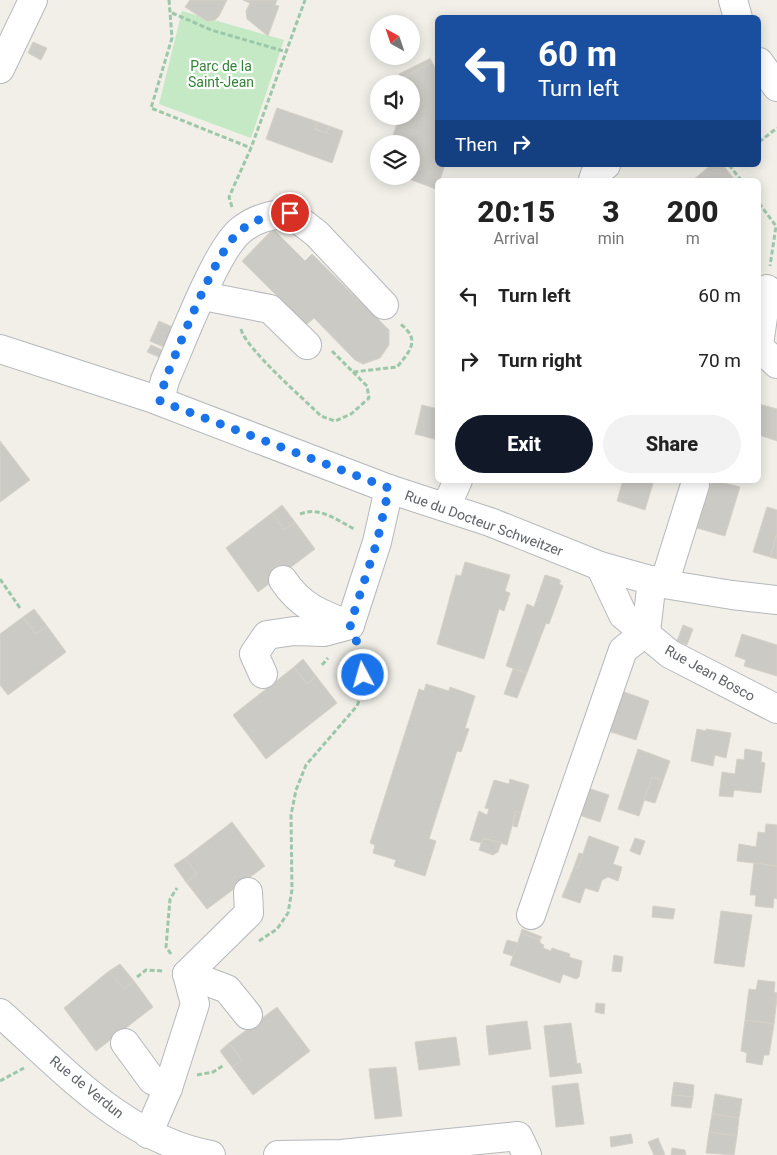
<!DOCTYPE html>
<style>
body{margin:0;font-family:Roboto,sans-serif;background:#f2f2f2;color:#222;height:100vh;display:flex;flex-direction:column;font-size:19px;white-space:nowrap}
*{box-sizing:border-box;margin:0}
p{font-size:16px;color:#767676}
.icon{flex:none;width:28px;height:28px;fill:none;stroke:currentColor;stroke-width:2;stroke-linecap:round;stroke-linejoin:round}
.map{position:relative;flex:1;overflow:hidden}
.drawer{position:absolute;left:435px;top:178px;width:326px;height:305px;display:flex;flex-direction:column;background:#fff;border-radius:8px;box-shadow:0 2px 12px #0003}
.drawer>*{flex:none}
.top-card{position:absolute;left:435px;top:15px;width:326px;height:152px;border-radius:8px;box-shadow:0 2px 12px #0003;background:#1a4fa0;color:#fff;overflow:hidden}
.needle{width:32px;rotate:320deg}
.fabs{position:absolute;left:370px;top:15px;display:grid;gap:10px}
.fabs a{display:grid;place-items:center;width:50px;height:50px;border-radius:50%;background:#fff;box-shadow:0 2px 12px #0003;font-size:25px}
.pin{position:absolute;display:grid;place-items:center;width:42px;height:42px;color:#fff;margin:-21px;border:2px solid #fff;border-radius:50%;box-shadow:0 1px 5px #0007}
.me{position:absolute;width:55px;margin:-28px;rotate:354deg;stroke-linejoin:round;filter:drop-shadow(0 0 4px #0008)}
.turn{display:flex;align-items:center;gap:18px;height:105px;padding:0 20px;font-size:22px}
.turn .icon{width:65px;height:65px;stroke-width:2.5}
.turn b{display:block;font-size:35px;line-height:42px}
.then{display:flex;align-items:center;height:48px;padding:0 20px;background:#0003;gap:10px;font-size:19px}
.eta{display:flex;justify-content:space-evenly;align-items:center;height:85px;text-align:center}
.eta b{font-size:30px;font-weight:800;line-height:35px}
.primary-button{display:flex;gap:10px;margin-top:auto;padding:10px 20px}
.primary-button a{flex:1;height:58px;border-radius:30px;background:#111827;color:#fff;font-size:20px;font-weight:800;line-height:58px;text-align:center}
.primary-button a+a{background:#f2f2f2;color:#222}
ul{padding:0;list-style:none}
li{display:flex;align-items:center;gap:15px;height:65px;padding:0 20px}
li div{flex:1}
li b{display:block;font-size:19px}
li em{font-style:normal}
.map>svg:first-child{display:block}
.green{fill:#c5e8c5}
.building{fill:#cccac5;stroke:#d6d1c6}
.lines{fill:none;stroke-linecap:round;stroke-linejoin:round}
.minor-casing{stroke:#b5b8bc;stroke-width:30}
.path{stroke:#9cc7a9;stroke-width:3;stroke-dasharray:5 2.5;stroke-linecap:butt}
.minor{stroke:#fff;stroke-width:28}
.route{stroke:#1a73e8;stroke-width:9;stroke-dasharray:0 16.2}
.labels{text-anchor:middle;dominant-baseline:central;stroke-width:4.5;stroke-linejoin:round;paint-order:stroke}
.park-label{font-size:14px;fill:#348238;stroke:#fff}
.street-label{font-size:14px;fill:#5f6368;stroke:#fff}
</style>
<div class="map">
<svg width="777" height="1155" viewBox="0 0 777 1155">
<rect width="100%" height="100%" fill="#f1efe8"/>
<polygon class="green" points="182,11 284,40 251,138 159,104"/>
<g class="building">
<polygon points="190,0 227,0 219,16 215,20 207,21 185,7"/>
<polygon points="243,0 277,0 275,5 279,6 268,36 247,19 246,11 250,3"/>
<polygon points="33,42 47,48 41,60 28,53"/>
<polygon points="430,58 436,70 438,69 438,165 445,165 440,180 438,180 436,189 401,176 411,176 411,144 393,144 395,139 392,138 400,116 411,116 411,108 416,109 411,100 411,84 403,84 398,75 401,78 431,63"/>
<polygon points="429,59 431,63 401,78 399,74"/>
<polygon points="277,108 318,122 315,129 327,133 329,126 343,131 332,163 266,139"/>
<polygon points="318,122 329,126 327,133 315,129"/>
<polygon points="711,165 723,165 735,180 693,180"/>
<polygon points="273,229 305,261 312,254 389,330 389,345 380,358 363,364 355,360 314,318 306,325 242,261"/>
<polygon points="159,321 177,329 168,349 150,341"/>
<polygon points="151,345 167,352 164,359 147,352"/>
<polygon points="759,404 777,409 777,441 759,435"/>
<polygon points="422,405 438,409 438,440 415,434"/>
<polygon points="0,441 30,480 0,502"/>
<polygon points="623,480 654,480 645,510 617,501"/>
<polygon points="712,480 740,487 725,536 697,528"/>
<polygon points="282,505 295,522 284,530 272,513"/>
<polygon points="767,507 777,510 777,534 770,557 753,552"/>
<polygon points="272,513 284,530 295,522 315,549 258,592 226,548"/>
<polygon points="777,534 777,559 770,557"/>
<polygon points="465,562 510,575 505,591 510,593 504,611 499,609 484,659 437,644 456,575 461,576"/>
<polygon points="545,575 558,579 561,581 559,584 563,586 549,624 546,623 527,673 506,666 527,604 534,607"/>
<polygon points="34,609 47,626 36,634 23,617"/>
<polygon points="23,617 36,634 47,626 66,652 8,695 0,685 0,634"/>
<polygon points="683,625 693,629 687,645 677,641"/>
<polygon points="742,634 777,645 777,676 744,666 746,660 735,656"/>
<polygon points="303,659 316,676 307,684 294,667"/>
<polygon points="294,667 307,684 316,676 337,703 266,759 233,715"/>
<polygon points="513,669 527,673 517,698 504,694"/>
<polygon points="426,684 449,691 450,687 475,696 465,728 469,729 461,752 457,751 429,839 436,841 425,876 394,866 396,860 373,853 375,845 370,843 419,689 424,691"/>
<polygon points="622,691 649,701 636,740 608,731"/>
<polygon points="697,729 706,731 706,729 731,733 726,758 715,755 713,766 691,761"/>
<polygon points="638,749 670,761 663,781 652,777 639,816 618,809"/>
<polygon points="745,749 762,752 761,762 765,763 761,793 734,790 733,797 719,796 722,772 735,774 737,759 744,760"/>
<polygon points="652,777 663,781 655,803 644,800"/>
<polygon points="510,779 529,785 521,813 516,811 507,845 483,838 481,843 470,840 479,811 487,815 489,809 485,808 494,780 509,784"/>
<polygon points="588,788 609,795 600,822 579,815"/>
<polygon points="516,811 521,813 517,827 513,826"/>
<polygon points="232,822 265,866 207,909 186,882 197,874 185,858"/>
<polygon points="766,824 777,825 777,866 737,861 739,844 756,847 758,832 765,833"/>
<polygon points="589,836 619,847 613,864 622,867 618,881 608,877 602,880 598,892 585,888 580,903 562,897 574,867 578,868"/>
<polygon points="483,838 501,843 498,852 493,855 479,850"/>
<polygon points="635,838 645,841 640,855 630,851"/>
<polygon points="579,853 583,854 578,868 574,867"/>
<polygon points="185,858 197,874 186,882 174,865"/>
<polygon points="754,863 777,866 777,899 774,898 773,908 755,906 756,895 750,895"/>
<polygon points="653,906 675,909 673,919 652,917"/>
<polygon points="721,911 752,915 744,967 714,963"/>
<polygon points="522,929 542,937 540,940 521,933"/>
<polygon points="521,933 540,940 540,943 544,945 543,948 551,951 552,948 570,954 569,957 582,961 579,977 576,979 563,974 560,983 510,965"/>
<polygon points="507,940 518,943 513,956 503,953"/>
<polygon points="614,955 623,957 621,972 612,971"/>
<polygon points="120,964 134,981 124,989 109,971"/>
<polygon points="109,971 124,989 134,981 153,1007 96,1051 64,1008"/>
<polygon points="758,980 775,982 774,992 777,993 777,998 774,1024 745,1020 749,989 756,990"/>
<polygon points="596,1003 605,1004 604,1014 595,1012"/>
<polygon points="277,1007 310,1051 253,1095 232,1067 242,1060 229,1043"/>
<polygon points="745,1020 774,1024 769,1055 764,1055 762,1065 746,1062 747,1053 741,1051"/>
<polygon points="527,1021 531,1049 489,1055 486,1026"/>
<polygon points="571,1023 577,1064 580,1063 582,1073 550,1077 544,1026"/>
<polygon points="456,1037 460,1065 419,1070 415,1042"/>
<polygon points="229,1043 242,1060 232,1067 220,1051"/>
<polygon points="396,1067 402,1116 375,1119 369,1069"/>
<polygon points="674,1082 694,1085 693,1097 672,1095"/>
<polygon points="578,1083 584,1124 556,1127 552,1086"/>
<polygon points="715,1094 742,1099 739,1118 712,1114"/>
<polygon points="672,1095 693,1097 691,1108 671,1106"/>
<polygon points="712,1114 739,1118 737,1136 709,1132"/>
<polygon points="709,1132 737,1136 734,1155 706,1153"/>
<polygon points="631,1134 633,1143 611,1147 610,1137"/>
<polygon points="658,1138 665,1155 654,1155 648,1142"/>
<polygon points="672,1148 685,1150 686,1155 671,1155"/>
</g>
<g class="lines">
<defs>
<g id="minor">
<polyline points="733,0 738,18"/>
<polyline points="759,62 777,87"/>
<polyline points="0,69 33,0"/>
<polyline points="593,180 595,174 606,165"/>
<polyline points="203,296 270,309 307,345"/>
<polyline points="759,345 767,289"/>
<polyline points="759,347 777,364"/>
<polyline points="0,349 151,398 389,489 490,522 600,566 664,584 732,595 777,600"/>
<path d="M160,401l5,-21c15,-33 51,-131 76,-150 15,-12 30,-15 49,-17l27,21 67,71"/>
<polyline points="446,507 458,480"/>
<polyline points="600,566 623,615 670,654 777,709"/>
<path d="M283,580c18,27 38,34 67,45"/>
<polyline points="664,584 695,485"/>
<polyline points="350,625 377,542 389,489"/>
<polyline points="646,632 652,580"/>
<polyline points="263,674 254,654 267,635 294,631 324,632 350,625"/>
<polyline points="531,915 623,650 646,632"/>
<polyline points="187,974 249,913 248,892"/>
<polyline points="187,974 227,989 248,1015"/>
<path d="M0,1013c62,55 126,127 211,142"/>
<polyline points="125,1043 152,1080 168,1088"/>
<polyline points="148,1134 168,1088 195,1004 187,974"/>
<polyline points="278,1155 341,1154 518,1136 527,1155"/>
</g>
</defs>
<use href="#minor" class="minor-casing"/>
<g class="path">
<polyline points="169,0 172,38 151,108 251,148"/>
<polyline points="172,13 211,30 287,52"/>
<polyline points="759,142 777,128"/>
<polyline points="729,165 741,180"/>
<polyline points="759,203 776,226 770,266"/>
<polyline points="232,207 229,197 251,148 305,0"/>
<path d="M241,329c4,19 63,70 80,87l14,5 16,-7 18,-16 -2,-12 -14,-14"/>
<path d="M332,351l21,21 44,-5c14,-17 24,-28 2,-44"/>
<path d="M300,514c19,-8 37,6 54,15"/>
<polyline points="0,579 20,608"/>
<polyline points="322,665 328,658"/>
<polyline points="259,941 277,929 288,913 292,890 291,815 296,790 306,765 357,706 362,693 363,675 359,647"/>
<polyline points="171,954 166,947 170,899 177,888"/>
<polyline points="137,977 146,970 164,971"/>
<polyline points="197,1075 213,1072 224,1065"/>
<polyline points="0,1081 24,1068"/>
</g>
<use href="#minor" class="minor"/>
</g>
<g class="lines">
<path class="route" d="M290,213c-19,2 -33,5 -49,17 -25,19 -62,117 -76,150l-5,21 229,87 -12,54 -27,83 10,25 3,25"/>
</g>
<g class="labels">
<g class="park-label">
<text x="221" y="66">Parc de la<tspan x="221" dy="16">Saint-Jean</tspan></text>
</g>
<g class="street-label">
<text transform="translate(484 523) rotate(20)">Rue du Docteur Schweitzer</text>
<text transform="translate(710 673) rotate(29)">Rue Jean Bosco</text>
<text transform="translate(87 1087) rotate(39)">Rue de Verdun</text>
</g>
</g>
</svg>
<div class="fabs">
<a><svg class="needle" viewBox="-14 -14 28 28"><path d="M0-13l5 13h-10z" fill="#e53935"/><path d="M0 13l5-13h-10z" fill="#767676"/></svg></a>
<a><svg class="icon" aria-label="sound" viewBox="0 0 24 24"><path d="M4 9h4l5-4v14l-5-4H4zM17 9q2 3 0 6"/></svg></a>
<a><svg class="icon" aria-label="layers" viewBox="0 0 24 24"><path d="M12 4l9 5-9 5-9-5zM3 14l9 5 9-5"/></svg></a>
</div>
<div class="pin" style="left:290px;top:213px;background:#d93025"><svg class="icon" aria-label="arrive" viewBox="0 0 24 24"><path d="M6 21V4h12l-3 4 3 4H6"/></svg></div>
<svg class="me" style="left:363px;top:675px" viewBox="-20 -20 40 40"><circle r="17" fill="#1a73e8" stroke="#fff" stroke-width="3"/><path d="M0-11L8 9 0 5-8 9z" fill="#fff"/></svg>
<div class="top-card">
<div class="turn"><svg class="icon" aria-label="left" viewBox="0 0 24 24"><path d="M17 20v-9H6M10 6l-5 5 5 5"/></svg><div><b>60 m</b>Turn left</div></div>
<div class="then">Then<svg class="icon" aria-label="right" viewBox="0 0 24 24"><path d="M7 20v-9h11M14 6l5 5-5 5"/></svg></div>
</div>
<section class="drawer">
<div class="eta">
<div><b>20:15</b><p>Arrival</p></div>
<div><b>3</b><p>min</p></div>
<div><b>200</b><p>m</p></div>
</div>
<ul>
<li><svg class="icon" aria-label="left" viewBox="0 0 24 24"><path d="M17 20v-9H6M10 6l-5 5 5 5"/></svg><div><b>Turn left</b></div><em>60 m</em></li>
<li><svg class="icon" aria-label="right" viewBox="0 0 24 24"><path d="M7 20v-9h11M14 6l5 5-5 5"/></svg><div><b>Turn right</b></div><em>70 m</em></li>
</ul>
<div class="primary-button"><a>Exit</a><a>Share</a></div>
</section>
</div>
